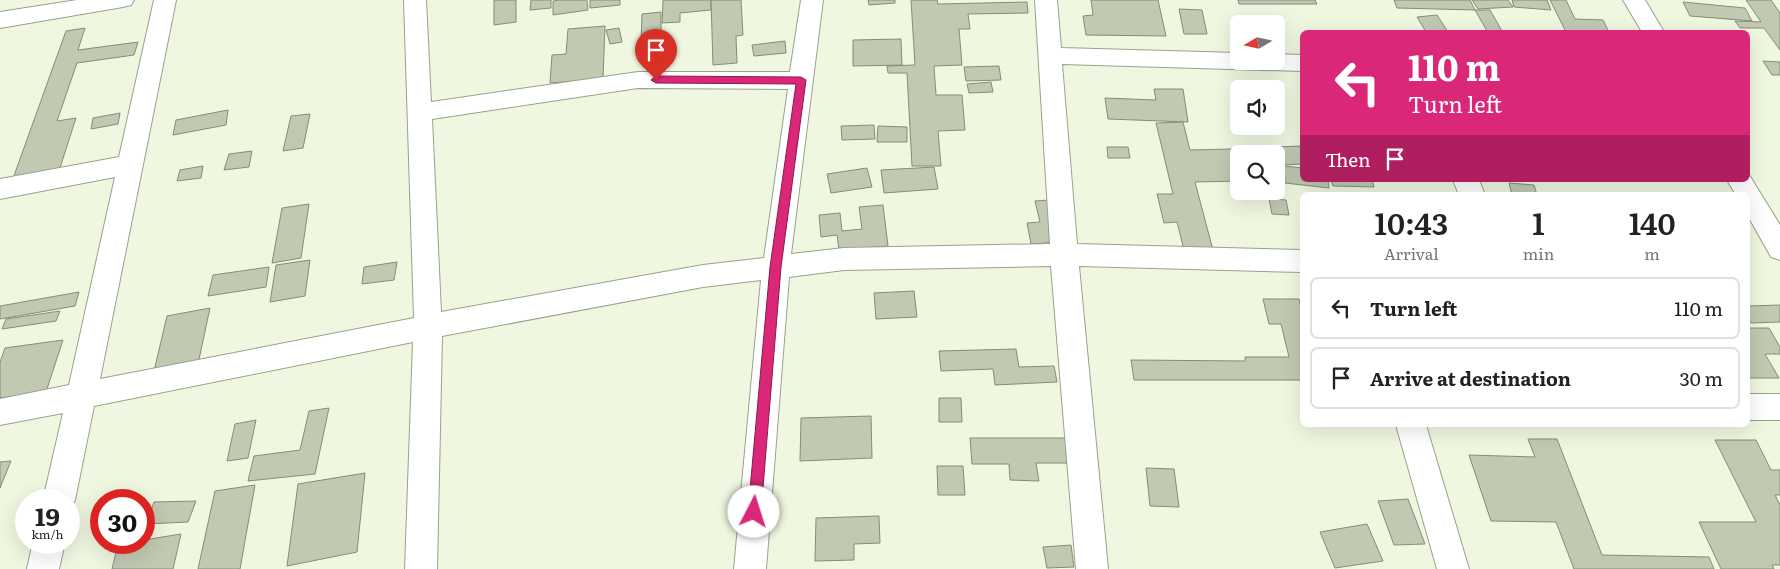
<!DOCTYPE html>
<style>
body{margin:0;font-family:Literata,serif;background:#f2f2f2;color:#222;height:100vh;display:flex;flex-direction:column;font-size:19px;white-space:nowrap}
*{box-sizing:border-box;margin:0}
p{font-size:16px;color:#767676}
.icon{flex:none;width:28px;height:28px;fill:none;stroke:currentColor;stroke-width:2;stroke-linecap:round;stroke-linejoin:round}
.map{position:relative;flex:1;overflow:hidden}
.drawer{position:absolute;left:1300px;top:192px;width:450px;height:235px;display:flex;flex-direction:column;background:#fff;border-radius:8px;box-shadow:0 5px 20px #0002}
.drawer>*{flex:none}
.guide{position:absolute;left:1300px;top:30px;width:450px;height:152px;border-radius:8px;box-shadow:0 5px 20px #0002;background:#db2777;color:#fff;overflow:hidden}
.needle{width:32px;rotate:261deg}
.tools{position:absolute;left:1230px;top:15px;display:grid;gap:10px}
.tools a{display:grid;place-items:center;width:55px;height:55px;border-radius:8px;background:#fff;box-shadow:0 5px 20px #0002;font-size:25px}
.speed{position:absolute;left:15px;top:489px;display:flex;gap:10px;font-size:25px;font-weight:700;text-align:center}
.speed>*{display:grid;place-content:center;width:65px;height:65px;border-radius:50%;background:#fff;box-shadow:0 5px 20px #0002;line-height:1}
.speed small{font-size:12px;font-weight:400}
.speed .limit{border:8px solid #d22;background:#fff;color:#111}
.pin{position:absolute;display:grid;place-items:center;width:42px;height:42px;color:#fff;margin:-51px -21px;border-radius:50% 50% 50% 0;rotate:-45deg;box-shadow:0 0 5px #0007}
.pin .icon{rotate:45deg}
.me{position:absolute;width:55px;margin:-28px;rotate:5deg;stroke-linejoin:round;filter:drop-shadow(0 0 4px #0008)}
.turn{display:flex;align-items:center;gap:18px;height:105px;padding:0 25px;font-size:22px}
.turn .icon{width:65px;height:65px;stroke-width:2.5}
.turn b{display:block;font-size:35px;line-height:42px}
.then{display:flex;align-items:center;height:48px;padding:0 25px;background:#0003;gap:10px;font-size:19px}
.eta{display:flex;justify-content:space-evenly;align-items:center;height:85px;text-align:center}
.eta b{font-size:30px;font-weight:600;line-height:35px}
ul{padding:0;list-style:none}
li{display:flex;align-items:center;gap:15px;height:62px;margin:0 10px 8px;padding:0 15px;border:2px solid #e0e0e0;border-radius:8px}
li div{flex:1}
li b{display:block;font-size:19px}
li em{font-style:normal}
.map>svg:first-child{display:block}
.building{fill:#c1c9b3;stroke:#858c77}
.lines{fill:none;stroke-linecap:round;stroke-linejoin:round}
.street-casing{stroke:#9aa18c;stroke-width:2}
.street{fill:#fff;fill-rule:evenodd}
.route{fill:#db2777;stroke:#8e194d}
</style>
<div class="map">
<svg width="1780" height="569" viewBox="0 0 1780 569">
<rect width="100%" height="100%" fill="#eff7e0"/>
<g class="building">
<polygon points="494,0 516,0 516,22 494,25"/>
<polygon points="531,0 551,0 551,8 530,10"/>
<polygon points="560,0 587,0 588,10 553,15 553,1"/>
<polygon points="590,0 620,0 620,5 590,8"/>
<polygon points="663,0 711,0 711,10 680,13 680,22 662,23"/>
<polygon points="711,0 741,0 743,35 736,36 737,63 713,65"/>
<polygon points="868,0 895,0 895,3 869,5"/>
<polygon points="911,0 937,0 938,4 1027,2 1028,13 968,14 970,29 959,29 962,65 934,66 936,95 962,95 965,130 938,131 941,166 912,166 907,73 888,73 887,66 915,65"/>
<polygon points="1091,0 1158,0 1166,36 1086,35 1083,16 1093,15"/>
<polygon points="1238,0 1315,0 1317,4 1239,4"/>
<polygon points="1394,0 1470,0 1475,10 1397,8"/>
<polygon points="1472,0 1508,0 1513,7 1478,9"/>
<polygon points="1512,0 1547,0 1551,10 1514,7"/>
<polygon points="1550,0 1566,0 1575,19 1603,20 1609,32 1566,32"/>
<polygon points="1746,0 1771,0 1780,13 1780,50 1764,28 1740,28 1735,21 1761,22"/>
<polygon points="1683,2 1745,8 1752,21 1690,16"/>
<polygon points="1179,9 1202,10 1207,34 1184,34"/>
<polygon points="1475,10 1490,10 1502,31 1487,31"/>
<polygon points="661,12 661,44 641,45 642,14"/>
<polygon points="1437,15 1448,32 1426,32 1417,17"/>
<polygon points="605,26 603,79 550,83 552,55 566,54 568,29"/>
<polygon points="85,28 78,50 138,42 134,55 77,63 57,121 76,118 57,177 11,184 66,31"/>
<polygon points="619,28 622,42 610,44 606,30"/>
<polygon points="901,39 902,65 853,66 853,40"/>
<polygon points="785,41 786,53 754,56 752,45"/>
<polygon points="1763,61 1780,62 1780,75 1772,75"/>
<polygon points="999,66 1001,80 966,81 964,67"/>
<polygon points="991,82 993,92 969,93 967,84"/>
<polygon points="1154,89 1183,89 1188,122 1108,119 1105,98 1156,100"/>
<polygon points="228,110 226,125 173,135 176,120"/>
<polygon points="120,113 118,124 91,129 93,118"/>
<polygon points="310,114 303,148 283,151 291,116"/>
<polygon points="1183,122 1190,150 1273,148 1274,154 1239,154 1239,181 1195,182 1214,254 1185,254 1177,222 1164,223 1157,194 1173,194 1156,123"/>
<polygon points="874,125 875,139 842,140 841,126"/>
<polygon points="878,126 907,127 907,142 877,142"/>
<polygon points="1300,146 1302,153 1302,164 1283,165 1276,147"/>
<polygon points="1107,147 1128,147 1130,158 1108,158"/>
<polygon points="252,151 249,167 224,170 229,154"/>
<polygon points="1276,159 1283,180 1276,180"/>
<polygon points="203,166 201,178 177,181 180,170"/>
<polygon points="1284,166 1302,168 1302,180 1328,180 1329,188 1285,183"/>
<polygon points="934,167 938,189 884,193 881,170"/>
<polygon points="867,168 872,187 831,193 827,174"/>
<polygon points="1331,180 1372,180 1374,187 1333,186"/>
<polygon points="1509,183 1534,185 1537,195 1512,195"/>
<polygon points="1269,199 1286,200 1289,215 1272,214"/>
<polygon points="1049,200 1059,242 1031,244 1027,223 1040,222 1035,201"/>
<polygon points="309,204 301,258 272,263 282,208"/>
<polygon points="883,205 888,246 839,250 837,235 821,237 819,215 840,213 842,231 862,229 859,207"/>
<polygon points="310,260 305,296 270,302 276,265"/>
<polygon points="397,262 394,280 362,284 364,267"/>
<polygon points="269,267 266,287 208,296 213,275"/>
<polygon points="914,291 917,317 876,319 874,293"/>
<polygon points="79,292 75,306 0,319 0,306"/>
<polygon points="1263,299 1299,299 1302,312 1302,380 1134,380 1131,360 1245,361 1245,357 1289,357 1281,324 1269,324"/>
<polygon points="1780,305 1780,322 1751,323 1748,316 1748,306"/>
<polygon points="210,308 198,364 154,371 167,316"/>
<polygon points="60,311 56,321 2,329 6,319"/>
<polygon points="1748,328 1769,328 1780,347 1780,354 1765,354 1779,378 1748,378"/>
<polygon points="63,340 46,392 0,398 0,362 5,348"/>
<polygon points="1016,349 1019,367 1054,366 1057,382 995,385 993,369 941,371 939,351"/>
<polygon points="939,398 961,398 962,422 939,422"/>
<polygon points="329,408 315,474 248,481 254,456 300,450 309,411"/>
<polygon points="871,416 872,458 800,461 801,418"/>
<polygon points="256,420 248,458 227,461 235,424"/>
<polygon points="970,438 1068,438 1070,463 1036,463 1039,481 1010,480 1009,464 972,464"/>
<polygon points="1528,439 1557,439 1602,555 1709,557 1714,569 1574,569 1556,522 1491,521 1469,455 1535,457"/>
<polygon points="1715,440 1756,440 1771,470 1780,470 1780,495 1775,495 1780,505 1780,565 1772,565 1774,569 1721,569 1699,522 1756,522"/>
<polygon points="11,461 0,488 0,462"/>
<polygon points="937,466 963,466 965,495 938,495"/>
<polygon points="1146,468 1174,469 1179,507 1150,506"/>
<polygon points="365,473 357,552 287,566 298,484"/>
<polygon points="255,485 240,569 198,569 215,491"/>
<polygon points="1408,499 1425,544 1394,545 1378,501"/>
<polygon points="196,501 188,522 146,524 154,502"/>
<polygon points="879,516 880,543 854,544 854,560 815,561 816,518"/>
<polygon points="1367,524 1383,561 1335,568 1320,532"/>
<polygon points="181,534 173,569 112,569 118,544 144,542 144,540"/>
<polygon points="1071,545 1074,567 1047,568 1043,547"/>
</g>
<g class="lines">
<defs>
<g id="street">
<polygon points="77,0 134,0 131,5 123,7 0,28 0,12"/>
<path d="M154,0h22l-76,379 314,-61 -10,-318h22l5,102 207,-30h152l11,-72h22l-32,254 53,-6 206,-4 -15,-244h22l4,48 178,5v8h37v-7l26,1v16l-240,-7 15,180 225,6v22l-223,-6 29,303h-32l-25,-303 -207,4 -55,7 -23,292h-32l27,-289 -58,7 -261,49 -5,233h-32l8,-227 -319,64 -19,94 -6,11v-11h-26l20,-87 -63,12v-26l69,-14 46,-208 -115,22v-20l119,-22zM638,88l150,1 -24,169 -61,7 -262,47 -9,-193z"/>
<polygon points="1623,0 1645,0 1664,32 1642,32"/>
<polygon points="1748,173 1780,225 1780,260 1771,257 1748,216 1748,195 1736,195 1727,180 1748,180"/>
<polygon points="1453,180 1479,180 1485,195 1459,195"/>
<rect x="1748" y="394" width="32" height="26"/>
<polygon points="1396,425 1426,425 1469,569 1437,569"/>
<polygon points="33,542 65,542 59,569 27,569"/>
</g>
</defs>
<use href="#street" class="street-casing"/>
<use href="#street" class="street"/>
</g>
<polygon class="route" points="656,76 801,77 806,80 781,267 761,512 759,517 754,519 750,517 748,512 770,267 796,84 656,83 651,80"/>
</svg>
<div class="tools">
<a><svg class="needle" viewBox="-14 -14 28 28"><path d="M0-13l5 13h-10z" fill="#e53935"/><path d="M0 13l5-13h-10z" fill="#767676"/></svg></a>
<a><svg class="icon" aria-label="sound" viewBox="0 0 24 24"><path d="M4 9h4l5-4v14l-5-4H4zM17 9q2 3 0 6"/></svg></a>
<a><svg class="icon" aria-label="search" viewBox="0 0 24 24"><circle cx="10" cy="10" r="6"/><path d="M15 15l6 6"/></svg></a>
</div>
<div class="speed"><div>19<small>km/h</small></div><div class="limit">30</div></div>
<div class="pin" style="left:656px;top:80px;background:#d93025"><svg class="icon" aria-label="arrive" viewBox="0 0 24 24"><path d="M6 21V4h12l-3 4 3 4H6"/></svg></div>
<svg class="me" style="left:754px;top:512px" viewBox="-20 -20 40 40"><circle r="19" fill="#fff"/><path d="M0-13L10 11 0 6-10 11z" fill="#db2777"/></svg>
<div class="guide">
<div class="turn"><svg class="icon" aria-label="left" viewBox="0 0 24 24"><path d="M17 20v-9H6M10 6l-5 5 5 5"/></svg><div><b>110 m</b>Turn left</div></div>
<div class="then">Then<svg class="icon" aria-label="arrive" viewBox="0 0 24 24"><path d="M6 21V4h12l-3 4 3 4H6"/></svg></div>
</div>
<section class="drawer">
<div class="eta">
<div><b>10:43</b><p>Arrival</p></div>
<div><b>1</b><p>min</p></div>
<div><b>140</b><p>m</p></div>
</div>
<ul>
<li><svg class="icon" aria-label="left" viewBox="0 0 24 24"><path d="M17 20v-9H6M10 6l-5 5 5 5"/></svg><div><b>Turn left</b></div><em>110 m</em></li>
<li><svg class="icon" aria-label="arrive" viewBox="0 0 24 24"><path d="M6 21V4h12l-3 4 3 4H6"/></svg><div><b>Arrive at destination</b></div><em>30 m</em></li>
</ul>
</section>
</div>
